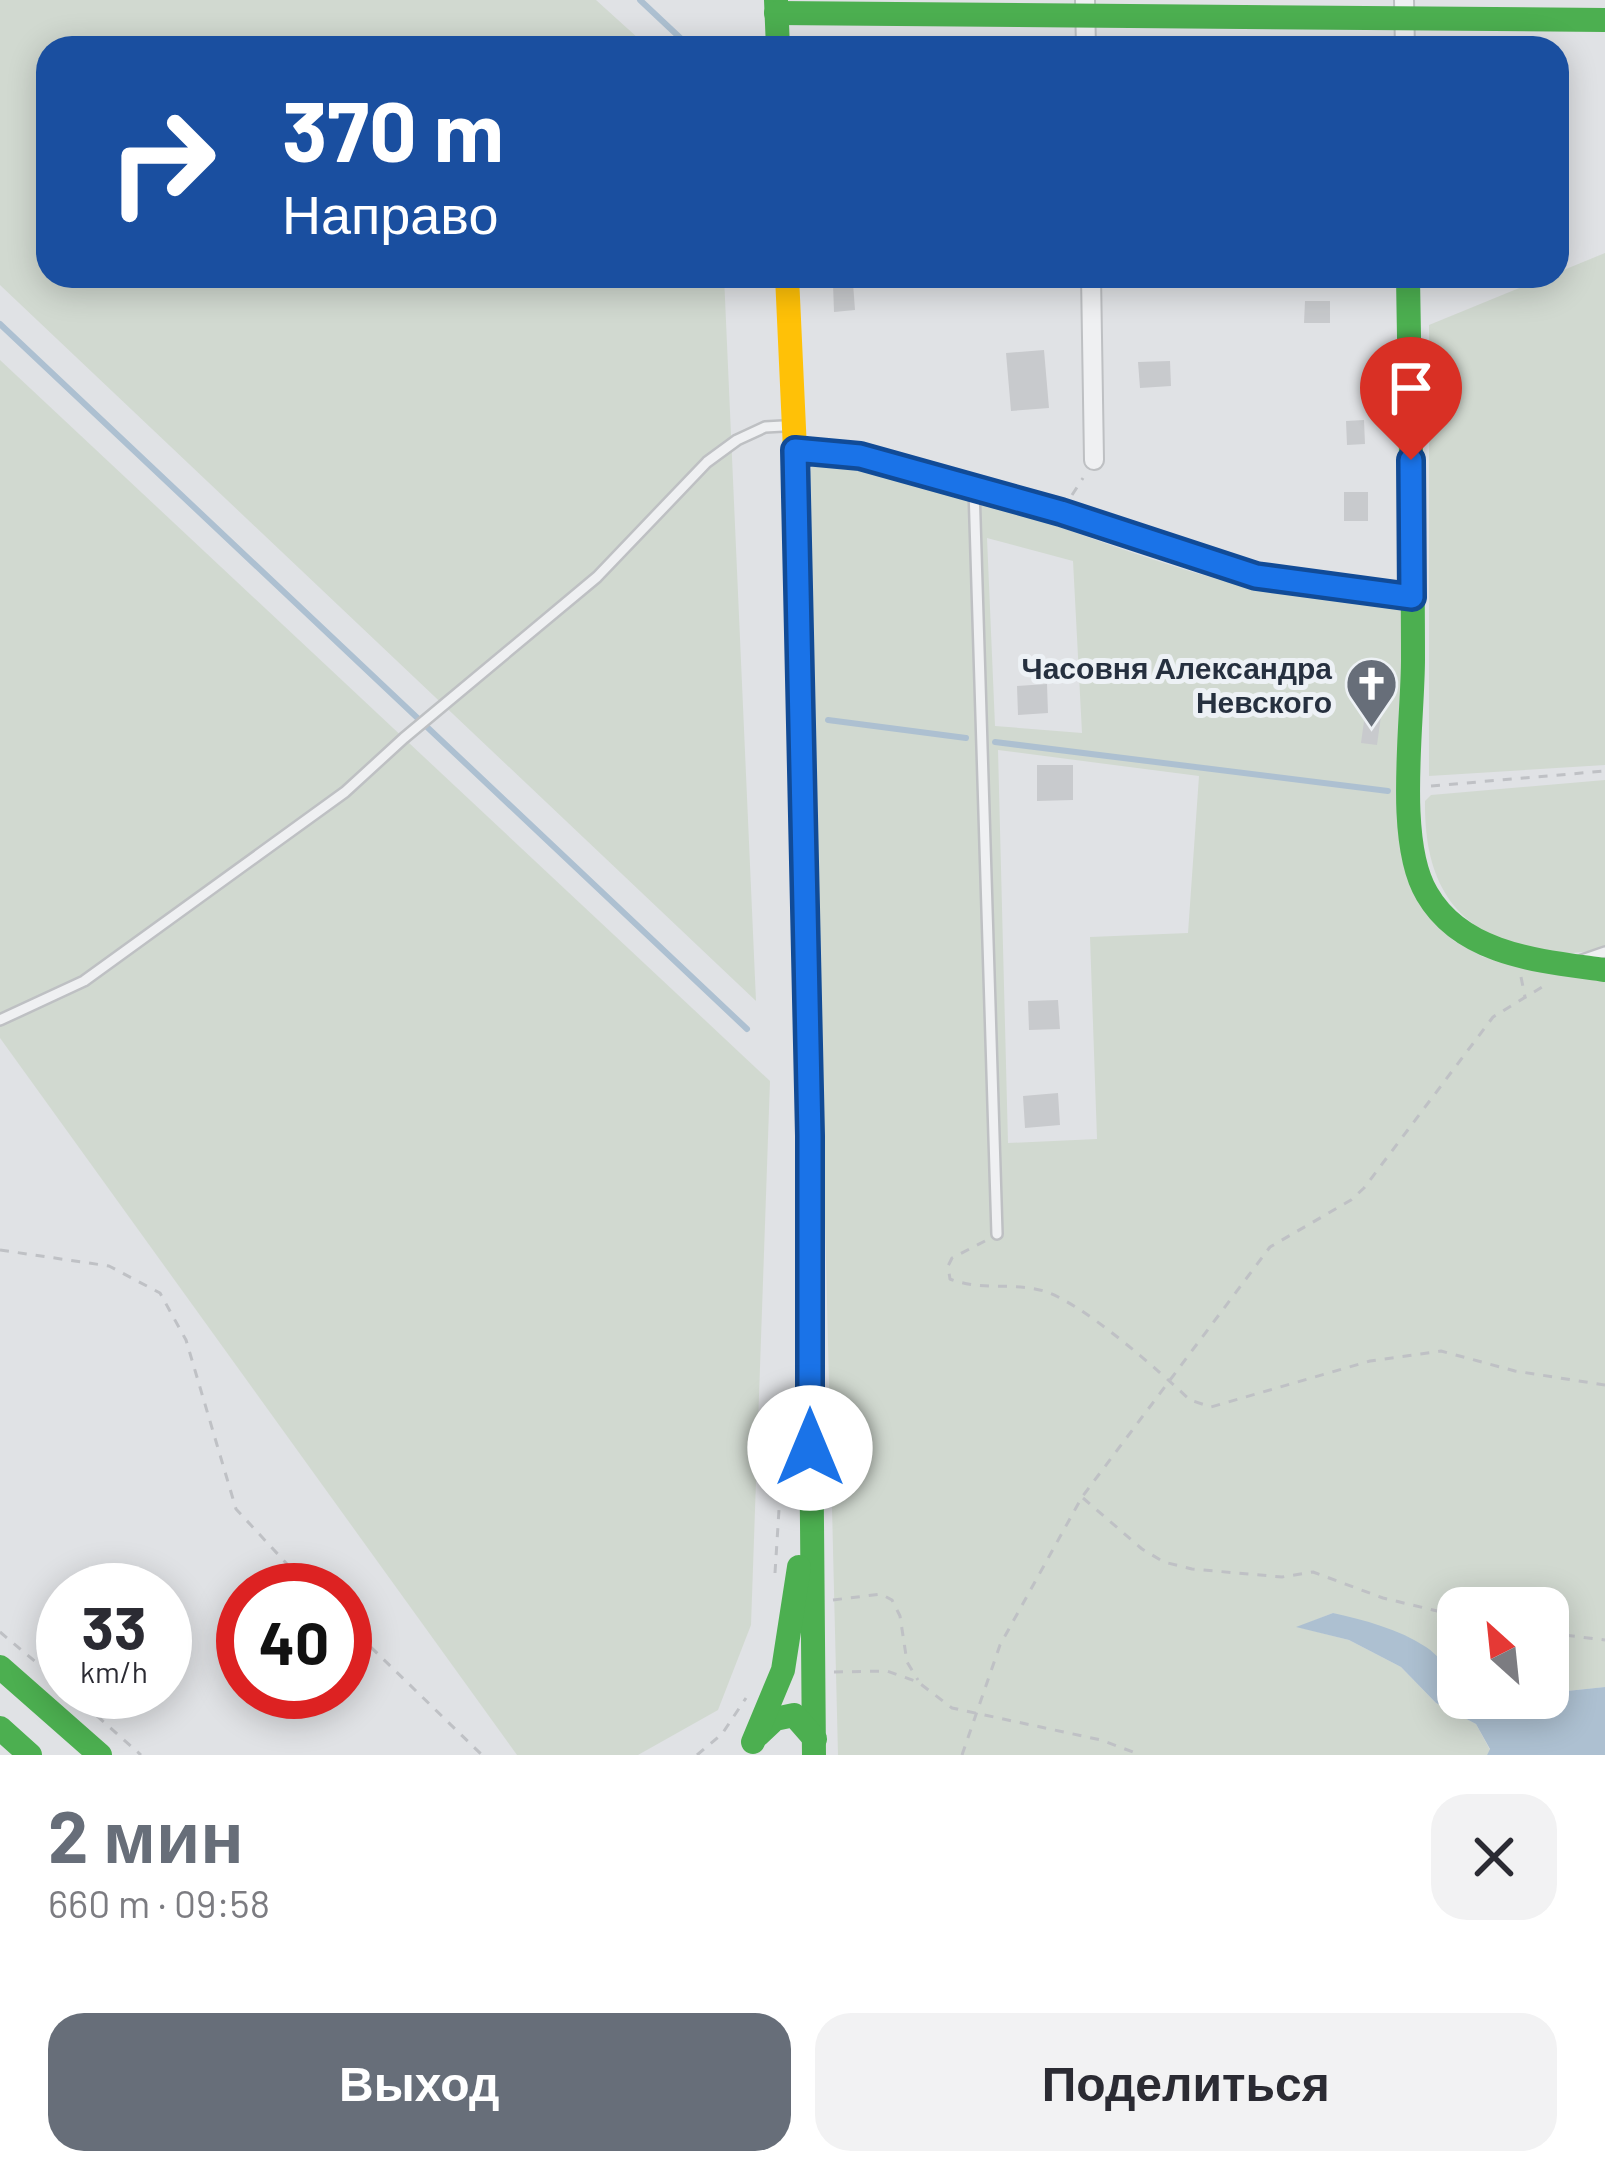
<!DOCTYPE html>
<html lang="ru">
<meta charset="utf-8">
<style>
body{margin:0;font-family:Barlow,sans-serif;background:#f2f2f3;color:#2b2b33;height:100vh;display:flex;flex-direction:column;font-size:45px;white-space:nowrap}
*{box-sizing:border-box;margin:0}
p{font-size:39px;color:#7c7c81}
.icon{flex:none;width:66px;height:66px;fill:none;stroke:currentColor;stroke-width:2;stroke-linecap:round;stroke-linejoin:round}
.map{position:relative;height:1755px;overflow:hidden}
.sheet{display:flex;flex-direction:column;background:#fff;flex:1}
.sheet>*{flex:none}
.banner{position:absolute;left:36px;top:36px;width:1533px;height:252px;border-radius:36px;box-shadow:0 6px 30px #0003;background:#1a4fa0;color:#fff;overflow:hidden}
.needle{width:78px;rotate:333deg}
.buttons{position:absolute;left:1437px;top:1587px;display:grid;gap:24px}
.buttons a{display:grid;place-items:center;width:132px;height:132px;border-radius:24px;background:#fff;box-shadow:0 6px 30px #0003;font-size:60px}
.speed{position:absolute;left:36px;top:1563px;display:flex;gap:24px;font-size:60px;font-weight:700;text-align:center}
.speed>*{display:grid;place-content:center;width:156px;height:156px;border-radius:50%;background:#fff;box-shadow:0 6px 30px #0003;line-height:1}
.speed small{font-size:30px;font-weight:400}
.speed .limit{border:18px solid #d22;background:#fff;color:#111}
.pin{position:absolute;display:grid;place-items:center;width:102px;height:102px;color:#fff;margin:-123px -51px;border-radius:50% 50% 50% 0;rotate:-45deg;box-shadow:0 0 12px #0007}
.pin .icon{rotate:45deg}
.me{position:absolute;width:132px;margin:-66px;rotate:0deg;stroke-linejoin:round;filter:drop-shadow(0 0 9px #0008)}
.turn{display:flex;align-items:center;gap:42px;height:252px;padding:0 48px;font-size:54px}
.turn .icon{width:156px;height:156px;stroke-width:2.5}
.turn b{display:block;font-size:84px;line-height:102px}
.round{display:grid;place-items:center;flex:none;width:126px;height:126px;border-radius:36px;background:#f2f2f3}
.summary{display:flex;align-items:center;justify-content:space-between;height:204px;padding:0 48px}
h1{font-size:72px;font-weight:700;line-height:90px;color:#676e79}
.cta{display:flex;gap:24px;margin-top:auto;padding:24px 48px}
.cta a{flex:1;height:138px;border-radius:36px;background:#676e79;color:#fff;font-size:48px;font-weight:700;line-height:138px;text-align:center}
.cta a+a{background:#f2f2f3;color:#2b2b33}
.map>svg:first-child{display:block}
.green{fill:#d1d9d0;fill-rule:evenodd}
.water{fill:#adc0d1}
.lines{fill:none;stroke-linecap:round;stroke-linejoin:round}
.stream{stroke:#adc0d1;stroke-width:6}
.building{fill:#c8cacd}
.lane-casing{stroke:#bec0c3;stroke-width:14}
.street-casing{stroke:#bec0c3;stroke-width:22}
.path{stroke:#bfc1c5;stroke-width:3;stroke-dasharray:9 9;stroke-linecap:butt}
.lane{stroke:#eff0f2;stroke-width:9}
.street{stroke:#eff0f2;stroke-width:18}
.fast{stroke:#4caf50;stroke-width:24}
.slow{stroke:#ffc107;stroke-width:24}
.route-casing{stroke:#114b97;stroke-width:30}
.route{stroke:#1a73e8;stroke-width:21}
.labels{text-anchor:middle;dominant-baseline:central;stroke-width:10;stroke-linejoin:round;paint-order:stroke}
.poi-label{font-size:30px;font-weight:bold;fill:#26303f;stroke:#edf1f5;text-anchor:end}
</style>
<div class="map">
<svg width="1605" height="1755" viewBox="0 0 1605 1755">
<rect width="100%" height="100%" fill="#e0e2e5"/>
<g class="green">
<polygon points="0,0 596,0 649,48 48,48 48,276 724,276 756,1001 0,285"/>
<polygon points="1605,253 1605,765 1429,776 1429,325"/>
<polygon points="0,360 770,1081 751,1625 718,1710 638,1755 517,1755 0,1038"/>
<path d="M824,460c146,23 281,92 424,127 47,12 99,11 147,17l8,8 18,288 33,41 29,16 122,20v710l-57,6v-85h-90v62h-7l-26,-23 -92,-34 -35,14 51,13 52,27 35,36 40,21 14,26 -3,5h-649l-31,-1275 5,-14zM987,538l86,23 9,172 -87,-7zM998,750l201,26 -11,157 -98,4 7,202 -89,4z"/>
<path d="M1605,780v166c-26,10 -47,8 -75,2 -79,-17 -106,-70 -105,-147l6,-6z"/>
</g>
<path class="water" d="M1333,1613c31,7 66,16 93,34 12,8 18,19 32,23v28h90v-5l57,-6v68h-118l3,-6 -14,-25 -40,-21 -35,-36 -52,-27 -53,-13z"/>
<g class="lines">
<g class="stream">
<polyline points="640,0 691,48"/>
<polyline points="0,324 747,1029"/>
<polyline points="828,720 966,738"/>
<polyline points="995,742 1388,791"/>
</g>
</g>
<g class="building">
<polygon points="853,283 855,310 834,312 833,284"/>
<polygon points="1305,301 1330,301 1330,323 1304,323"/>
<polygon points="1044,350 1049,408 1011,411 1006,353"/>
<polygon points="1170,361 1171,386 1140,388 1138,362"/>
<polygon points="1364,420 1365,444 1347,445 1346,421"/>
<rect x="1344" y="492" width="24" height="29"/>
<polygon points="1047,684 1048,713 1018,715 1017,686"/>
<polygon points="1365,714 1381,716 1377,745 1361,743"/>
<polygon points="1037,765 1073,765 1073,800 1037,801"/>
<polygon points="1058,1000 1060,1029 1029,1030 1028,1001"/>
<polygon points="1058,1093 1060,1125 1025,1128 1023,1096"/>
</g>
<g class="lines">
<defs>
<g id="lane">
<polyline points="974,488 997,1234"/>
<polyline points="1582,960 1605,952"/>
<polyline points="0,1020 84,981 345,792 404,738 597,577 707,462 737,440 765,427 783,426"/>
</g>
<g id="street">
<polyline points="1085,0 1086,48"/>
<polyline points="1404,0 1405,48"/>
<polyline points="1091,276 1094,460"/>
<polyline points="795,450 859,456 1061,512 1256,576 1412,597"/>
</g>
</defs>
<use href="#lane" class="lane-casing"/>
<use href="#street" class="street-casing"/>
<g class="path">
<polyline points="1072,495 1083,478"/>
<polyline points="1431,786 1605,771"/>
<polyline points="1521,977 1525,997"/>
<path d="M985,1241l-33,17 -4,8 2,13c30,12 63,3 94,12 40,13 114,79 146,109l21,7 159,-46 71,-10 74,20 90,14"/>
<polyline points="0,1250 109,1266 160,1293 186,1340 236,1509 311,1590"/>
<polyline points="1083,1498 1142,1549 1164,1562 1192,1569 1282,1577 1313,1572 1383,1598 1458,1616"/>
<polyline points="775,1573 780,1494 793,1494"/>
<polyline points="833,1600 881,1594 892,1600 900,1616 907,1662 918,1680"/>
<polyline points="345,1622 482,1755"/>
<polyline points="0,1632 63,1685"/>
<polyline points="1548,1633 1605,1640"/>
<polyline points="834,1672 887,1671 918,1682 952,1708 1101,1740 1141,1755"/>
<polyline points="70,1692 141,1755"/>
<polyline points="697,1755 722,1734 746,1698"/>
<polyline points="962,1755 1000,1645 1082,1497 1270,1247 1351,1200 1364,1188 1493,1017 1547,984"/>
</g>
<use href="#lane" class="lane"/>
<use href="#street" class="street"/>
<g class="fast">
<polyline points="776,0 778,48"/>
<polyline points="776,13 1605,20"/>
<path d="M1408,276c2,128 5,256 5,383 0,63 -18,182 14,235 36,62 115,67 178,76"/>
<polyline points="808,1061 814,1755"/>
<polyline points="0,1667 100,1755"/>
<polyline points="0,1728 30,1755"/>
<polyline points="758,1735 775,1719 794,1715 815,1739"/>
<polyline points="753,1742 783,1670 799,1567"/>
</g>
<polyline class="slow" points="787,276 795,450 808,1061"/>
</g>
<g class="lines">
<defs>
<polyline id="route" points="810,1448 810,1136 795,450 860,456 1061,512 1256,576 1412,597 1411,460"/>
</defs>
<use href="#route" class="route-casing"/>
<use href="#route" class="route"/>
</g>
<defs>
<symbol id="church-pin" viewBox="-11 -11 22 30"><path d="M0 17L-7.5 6A9.5 9.5 0 1 1 7.5 6Z" fill="#676e79" stroke="#edf1f5"/><path d="M-1.2-6h2.4v3.5h3.3v2.4h-3.3V6h-2.4V-.1h-3.3v-2.4h3.3Z" fill="#fff"/></symbol>
</defs>
<g fill-rule="evenodd">
<use href="#church-pin" x="1342" y="654" width="59" height="81"/>
</g>
<g class="labels">
<g class="poi-label">
<text x="1332" y="667">Часовня Александра<tspan x="1332" dy="34">Невского</tspan></text>
</g>
</g>
</svg>
<div class="buttons">
<a><svg class="needle" viewBox="-14 -14 28 28"><path d="M0-13l5 13h-10z" fill="#e53935"/><path d="M0 13l5-13h-10z" fill="#7c7c81"/></svg></a>
</div>
<div class="speed"><div>33<small>km/h</small></div><div class="limit">40</div></div>
<div class="pin" style="left:1411px;top:460px;background:#d93025"><svg class="icon" aria-label="arrive" viewBox="0 0 24 24"><path d="M6 21V4h12l-3 4 3 4H6"/></svg></div>
<svg class="me" style="left:810px;top:1448px" viewBox="-20 -20 40 40"><circle r="19" fill="#fff"/><path d="M0-13L10 11 0 6-10 11z" fill="#1a73e8"/></svg>
<div class="banner">
<div class="turn"><svg class="icon" aria-label="right" viewBox="0 0 24 24"><path d="M7 20v-9h11M14 6l5 5-5 5"/></svg><div><b>370 m</b>Направо</div></div>
</div>
</div>
<section class="sheet">
<div class="summary"><div><h1>2 мин</h1><p>660 m · 09:58</p></div><a class="round"><svg class="icon" aria-label="close" viewBox="0 0 24 24"><path d="M6 6l12 12M18 6L6 18"/></svg></a></div>
<div class="cta"><a>Выход</a><a>Поделиться</a></div>
</section>
